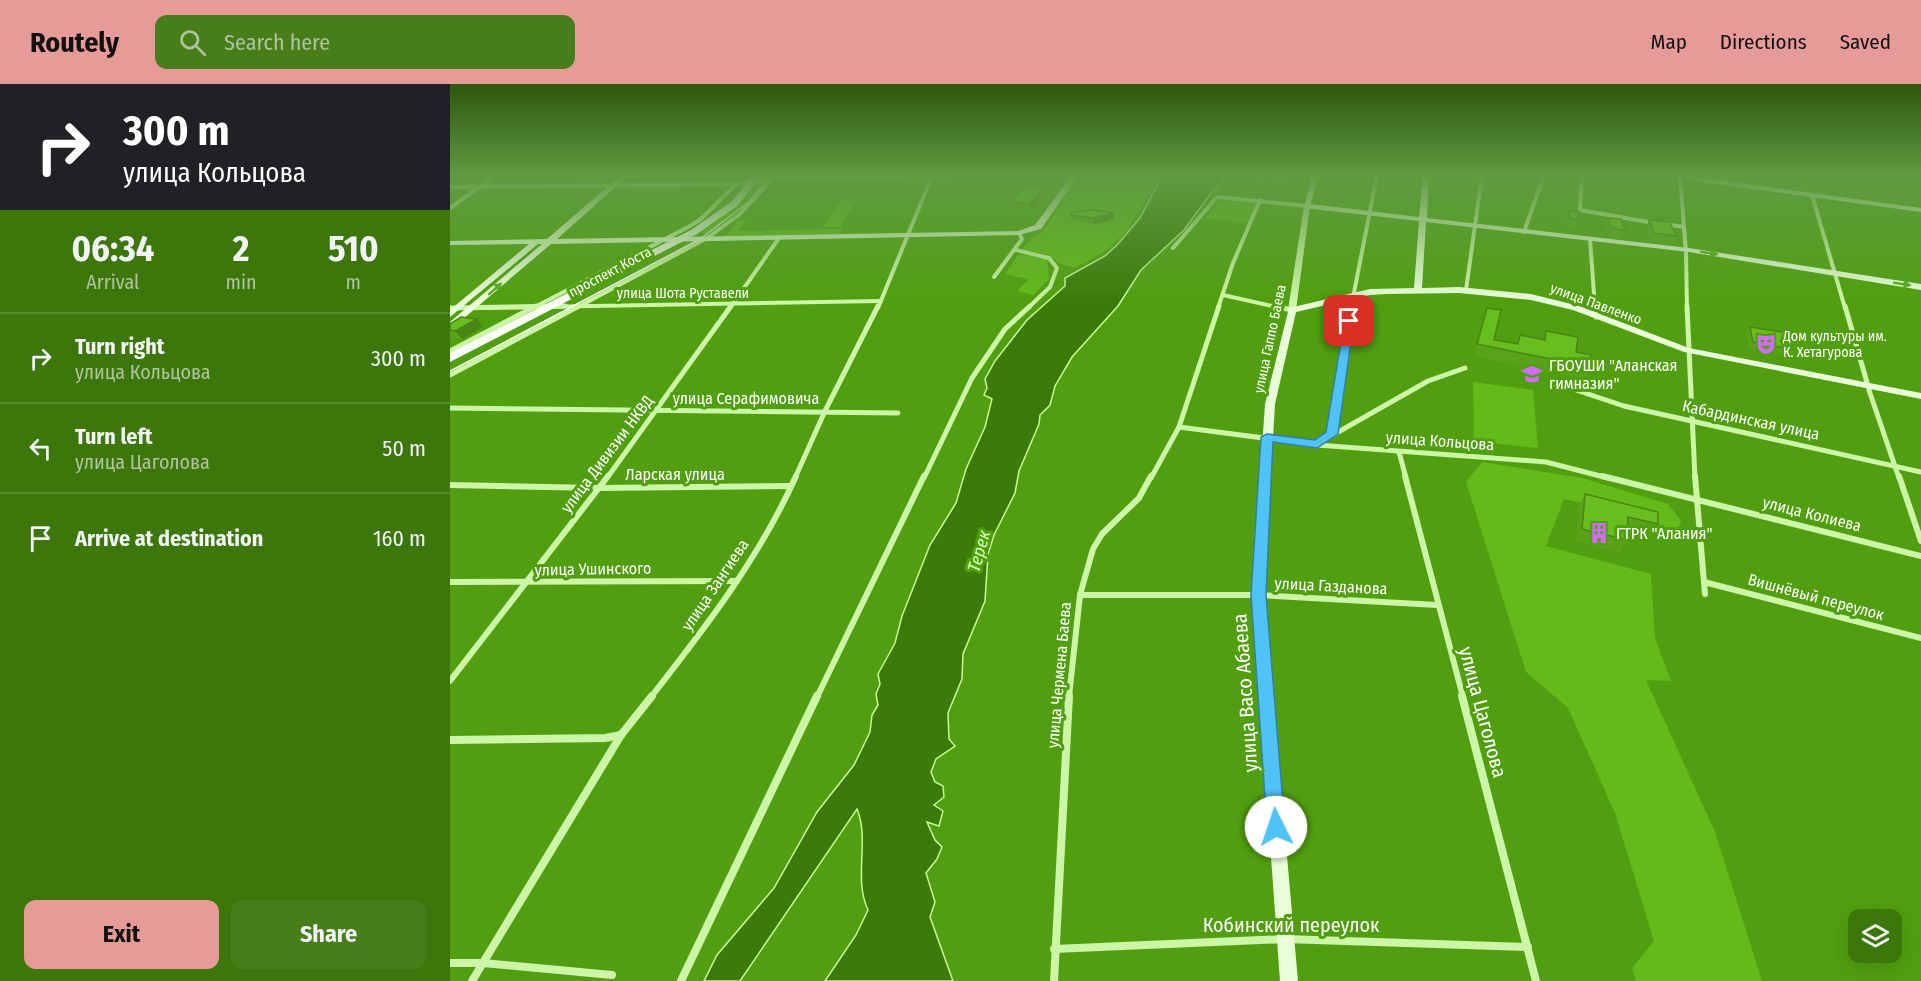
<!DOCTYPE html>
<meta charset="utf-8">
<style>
body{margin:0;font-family:"Fira Sans Condensed",sans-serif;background:#487e1a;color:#f1f3f6;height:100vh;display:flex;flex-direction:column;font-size:22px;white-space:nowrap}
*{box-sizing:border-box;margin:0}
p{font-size:20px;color:#adc49d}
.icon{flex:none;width:33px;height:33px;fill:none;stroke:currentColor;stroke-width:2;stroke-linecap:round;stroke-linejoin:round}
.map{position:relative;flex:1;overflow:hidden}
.panel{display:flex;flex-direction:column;background:#3d770c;width:450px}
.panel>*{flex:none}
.banner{background:#202124;color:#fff;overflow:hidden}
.fabs{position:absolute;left:1398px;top:825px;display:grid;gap:12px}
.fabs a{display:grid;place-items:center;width:54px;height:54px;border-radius:12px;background:#3d770c;box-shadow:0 6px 24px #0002;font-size:30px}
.pin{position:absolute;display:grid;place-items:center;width:51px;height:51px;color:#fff;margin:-26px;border-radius:12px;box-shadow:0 3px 9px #0006}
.me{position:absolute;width:66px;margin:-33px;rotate:356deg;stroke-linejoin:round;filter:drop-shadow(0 0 4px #0008)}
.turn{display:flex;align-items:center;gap:21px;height:126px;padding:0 24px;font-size:27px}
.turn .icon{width:78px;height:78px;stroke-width:2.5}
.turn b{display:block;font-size:42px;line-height:51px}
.eta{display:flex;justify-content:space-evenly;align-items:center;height:102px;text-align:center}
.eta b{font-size:36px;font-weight:700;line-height:42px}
.button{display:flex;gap:12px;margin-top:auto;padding:12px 24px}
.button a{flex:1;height:69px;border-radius:12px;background:#e69b98;color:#111;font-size:24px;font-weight:700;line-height:69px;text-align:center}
.button a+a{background:#487e1a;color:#f1f3f6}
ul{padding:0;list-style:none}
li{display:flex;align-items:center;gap:18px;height:90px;padding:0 24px;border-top:2px solid #56882d}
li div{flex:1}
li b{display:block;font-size:22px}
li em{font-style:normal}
header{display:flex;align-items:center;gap:36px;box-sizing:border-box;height:84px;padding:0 30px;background:#e69b98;color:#111}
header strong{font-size:28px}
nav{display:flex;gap:33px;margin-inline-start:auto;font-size:21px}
.search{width:420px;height:54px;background:#487e1a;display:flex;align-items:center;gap:15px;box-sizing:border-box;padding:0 21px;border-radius:12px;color:#adc49d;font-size:22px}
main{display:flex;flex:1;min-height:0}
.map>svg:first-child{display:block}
.green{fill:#63ba18}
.water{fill:#3c7b0a;stroke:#c7f899;stroke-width:1.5}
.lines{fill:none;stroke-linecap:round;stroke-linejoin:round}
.minor-far3{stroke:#ccf5a7;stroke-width:4}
.minor-far2{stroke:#ccf5a7;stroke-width:5}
.minor-far1{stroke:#ccf5a7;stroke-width:6}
.minor{stroke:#ccf5a7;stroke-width:8}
.tertiary{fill:#ccf5a7;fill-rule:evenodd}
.secondary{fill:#e9fed8;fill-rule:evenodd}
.primary{fill:#f9fff6;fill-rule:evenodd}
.tram{stroke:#fff;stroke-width:1.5}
.wall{fill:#59a31a}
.shaded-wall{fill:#498515}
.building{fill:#68be1e;stroke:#498515;stroke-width:1.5}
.oneway{fill:#60a824}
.route{fill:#4fc3f7;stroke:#337fa1;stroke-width:1.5}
.labels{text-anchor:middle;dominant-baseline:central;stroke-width:6;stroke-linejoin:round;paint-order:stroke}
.far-street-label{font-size:14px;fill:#fff;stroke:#519f10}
.far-poi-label{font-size:14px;fill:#fff;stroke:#519f10;text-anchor:start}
.poi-label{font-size:16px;fill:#fff;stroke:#519f10;text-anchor:start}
.street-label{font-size:16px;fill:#fff;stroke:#519f10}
.water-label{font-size:18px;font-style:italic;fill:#d6fbb4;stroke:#519f10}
.near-street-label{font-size:20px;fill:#fff;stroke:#519f10}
</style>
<header>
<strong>Routely</strong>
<div class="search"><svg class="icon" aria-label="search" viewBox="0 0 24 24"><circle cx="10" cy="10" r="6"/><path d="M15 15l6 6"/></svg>Search here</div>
<nav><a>Map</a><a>Directions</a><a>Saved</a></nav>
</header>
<main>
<section class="panel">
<div class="banner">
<div class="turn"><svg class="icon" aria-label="right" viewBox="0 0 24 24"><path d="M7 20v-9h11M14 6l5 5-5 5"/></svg><div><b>300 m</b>улица Кольцова</div></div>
</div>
<div class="eta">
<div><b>06:34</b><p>Arrival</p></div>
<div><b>2</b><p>min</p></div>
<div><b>510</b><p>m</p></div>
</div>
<ul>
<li><svg class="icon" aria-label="right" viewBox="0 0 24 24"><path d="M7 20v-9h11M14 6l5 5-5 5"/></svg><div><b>Turn right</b><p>улица Кольцова</p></div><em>300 m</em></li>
<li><svg class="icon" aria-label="left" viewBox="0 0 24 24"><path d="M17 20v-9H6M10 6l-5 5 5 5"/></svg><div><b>Turn left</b><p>улица Цаголова</p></div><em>50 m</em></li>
<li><svg class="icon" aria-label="arrive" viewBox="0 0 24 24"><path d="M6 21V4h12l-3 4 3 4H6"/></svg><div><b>Arrive at destination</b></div><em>160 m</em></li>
</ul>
<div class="button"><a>Exit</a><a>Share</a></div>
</section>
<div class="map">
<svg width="1471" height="897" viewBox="0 0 1471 897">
<rect width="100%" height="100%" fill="#519f10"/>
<g class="green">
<polygon points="632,91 711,91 675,149 657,166 625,184 611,180 598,171 572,165 583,153 591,149"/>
<path d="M311,97h7c-18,22 -37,37 -60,53l-8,-1 36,-27z"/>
<polygon points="392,115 407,115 390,143 373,143"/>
<polygon points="775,115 808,117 798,139 755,134 768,119"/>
<polygon points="288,136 295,136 288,147 392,145 389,150 275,153"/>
<polygon points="569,170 597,175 599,195 583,211 567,207 579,195 555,190"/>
<polygon points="1023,298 1083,306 1088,364 1024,357"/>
<polygon points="1032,378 1132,394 1218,420 1231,437 1227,448 1208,447 1203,435 1114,415 1096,462 1201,490 1205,554 1221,597 1196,596 1265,748 1312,897 1186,897 1182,884 1204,857 1165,729 1118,624 1076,588 1016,398"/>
</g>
<path class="water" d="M713,91h65l-20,22 -24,33 -43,40 -23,36 -46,51 -17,29 -5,19 -10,10 -1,9 -20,47 -4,22 -21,42 -6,19 -3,47 -22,53 -1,25 -14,34 1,26 6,7 -19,13 -5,13 4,10 8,4 1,11 -10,8 9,6 -4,15 -12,-4 8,18 7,7 -5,12 -11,14 9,29 -5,15 23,64h-128l31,-46 12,-25c-15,-32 2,-70 -11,-101l-117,172h-36l13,-26 57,-67 43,-76 37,-47 16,-33 2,-17 6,-10 -2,-11 4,-10 -2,-10 17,-31 7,-27 28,-71 26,-42 10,-34 19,-42 7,-28 -8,-4 3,-7 -2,-9 10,-18 32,-41 38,-34v-8l40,-22 12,-11 23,-27z"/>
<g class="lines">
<g class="minor-far3">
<polyline points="1132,91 1130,126 1204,139"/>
<polyline points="1230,91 1236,169 1237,224"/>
<polyline points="0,103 288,100 331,94 569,91"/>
<polyline points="1362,111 1395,224"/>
<polyline points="0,124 46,91"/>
<polyline points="1215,140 1234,143"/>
<polyline points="1074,148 1094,91"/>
<polyline points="1140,155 1145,224"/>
<polyline points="723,164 767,113 857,122"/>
<polyline points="566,166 599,174 607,184 600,203 578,224"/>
<polyline points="544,193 572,155 569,149"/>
<polyline points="1016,206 1032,91"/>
<polyline points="773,211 831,224"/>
<polyline points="23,224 431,217"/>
<polyline points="83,224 240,142 251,135 286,100"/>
<polyline points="126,224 257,154 290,130 321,96"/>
<polyline points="280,224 329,154"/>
<polyline points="428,224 482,92"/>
<polyline points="768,224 783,179 810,116"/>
<polyline points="901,224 927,91"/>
</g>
<g class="minor-far2">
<polyline points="824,222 842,226"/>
<polyline points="1145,222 1146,233"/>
<polyline points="1237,222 1245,394"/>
<polyline points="1395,222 1420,309 1449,394"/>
<polyline points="0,224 115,222"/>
<polyline points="0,267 86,222"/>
<polyline points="0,291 129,222"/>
<polyline points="1126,306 1174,322 1471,388"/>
<polyline points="0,324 448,329"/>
<polyline points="729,343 867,361 1096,378 1158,394"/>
<polyline points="882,350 901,222"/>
<polyline points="867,360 978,297 1015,284"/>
<polyline points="949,368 956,394"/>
<polyline points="157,394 281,222"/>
<polyline points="345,394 375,327 428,222"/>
<polyline points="474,394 522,294 555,245 580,222"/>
<polyline points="701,394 729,343 769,222"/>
</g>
<g class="minor-far1">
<polyline points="955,392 1013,613"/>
<polyline points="1152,392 1471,472"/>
<polyline points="1245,392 1255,510"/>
<polyline points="1449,392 1471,457"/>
<polyline points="0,401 148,404 341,402"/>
<polyline points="0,498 287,497"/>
<polyline points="1254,498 1471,554"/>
<polyline points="630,511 808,511 987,521"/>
<polyline points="0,597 158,392"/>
<path d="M201,613c54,-69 109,-140 145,-221"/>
<polyline points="367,613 474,392"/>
<polyline points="619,613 630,511 643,465 652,450 689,414 701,392"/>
</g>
<g class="minor">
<polyline points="1012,612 1086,897"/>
<polyline points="0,656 155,654 171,651"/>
<polyline points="604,865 835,855 1078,863"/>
<polyline points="0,879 33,879 162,891"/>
<polyline points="22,897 171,651 202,612"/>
<polyline points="231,897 367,612"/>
<polyline points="604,897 619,612"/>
</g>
<polygon class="tertiary" points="857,120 860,122 846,226 842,228 838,226 854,122"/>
<g class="secondary">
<polygon points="171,91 179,91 107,155 568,147 585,141 622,91 629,91 591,145 569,151 101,160 0,246 0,238 92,160 88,160 0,233 0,226 79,160 0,161 0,157 97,155"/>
<polygon points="862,91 868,91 861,120 969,133 973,91 979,91 977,134 1239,164 1471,200 1471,206 1239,168 976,138 972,204 1009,203 1081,210 1129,222 1239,264 1471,309 1471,315 1234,268 1123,226 1081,216 1009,209 936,210 920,211 846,228 825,320 814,511 848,897 830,897 802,511 815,320 839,224 920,205 964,204 969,137 854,124"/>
<polygon points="1233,91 1471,124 1471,128 1244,97"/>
</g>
<polygon class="primary" points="304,91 313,91 287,122 247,150 0,278 0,269 241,146 281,118"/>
<polyline class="tram" points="0,287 250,155 299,118 321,91"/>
</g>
<g class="wall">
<polygon points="802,92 846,92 842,104 802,100"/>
<polygon points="593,110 581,125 561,123 560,118"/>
<polygon points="1120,127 1128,135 1124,146 1116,145 1117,137"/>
<polygon points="621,129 664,129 665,135 644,140 621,137"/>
<polygon points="1158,134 1175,146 1171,154 1158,152 1155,142"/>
<polygon points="1199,136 1226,152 1222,160 1200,157 1196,144"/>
<polygon points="1037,224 1044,256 1067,260 1070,251 1093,256 1096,247 1126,268 1140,283 1135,295 1024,272"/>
<polygon points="0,240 33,243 12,255 0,254"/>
<polygon points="1300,243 1340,265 1337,271 1299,264 1297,249"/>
<polygon points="1135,410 1208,440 1201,453 1177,447 1177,456 1170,469 1126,457 1129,422"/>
</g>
<g class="shaded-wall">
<polygon points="843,92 846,92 842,104"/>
<polygon points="592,105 593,110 581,125 580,120"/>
<polygon points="664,129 665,135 644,140 644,134"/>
<polygon points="27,235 33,243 12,255 5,247"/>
</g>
<g class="building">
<polygon points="573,103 592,105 580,120 560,118"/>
<polygon points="642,126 664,129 644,134 621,131 621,129"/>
<polygon points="1120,127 1129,128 1128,135 1119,134"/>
<polygon points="1158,134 1171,135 1175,146 1161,144"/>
<polygon points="1199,136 1220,138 1226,152 1204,149"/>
<polygon points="1037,224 1051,226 1044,256 1068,260 1070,251 1095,256 1096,247 1128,253 1126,268 1141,271 1140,283 1027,260"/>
<polygon points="11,233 27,235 5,247 0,246 0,240"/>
<polygon points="1300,243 1337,249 1340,265 1303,258"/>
<polygon points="1135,410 1208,428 1208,440 1178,433 1177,456 1132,445"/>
</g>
<defs><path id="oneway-solid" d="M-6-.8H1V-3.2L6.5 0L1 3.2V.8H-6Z" transform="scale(1.5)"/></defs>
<g class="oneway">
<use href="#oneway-solid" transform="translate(1259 169) rotate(9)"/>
<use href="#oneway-solid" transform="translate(1452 200) rotate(9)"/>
<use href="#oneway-solid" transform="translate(45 205) rotate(-41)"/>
</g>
<linearGradient id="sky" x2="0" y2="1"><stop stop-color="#2d5709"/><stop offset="0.42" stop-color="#5f9b42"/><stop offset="1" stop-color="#5f9b42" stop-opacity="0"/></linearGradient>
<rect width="1471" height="217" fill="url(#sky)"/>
<polygon class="route" points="895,234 904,237 888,350 867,364 823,358 816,511 835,743 832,750 826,752 819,750 817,743 801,511 811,353 817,350 865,356 876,348"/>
<defs>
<symbol id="theatre-bare" viewBox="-9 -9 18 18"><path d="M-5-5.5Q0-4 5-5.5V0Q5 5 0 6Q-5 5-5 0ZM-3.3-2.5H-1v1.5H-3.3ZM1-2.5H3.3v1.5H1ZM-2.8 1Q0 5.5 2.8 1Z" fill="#d26cff" stroke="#519f10" stroke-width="2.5" paint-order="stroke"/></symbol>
<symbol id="school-bare" viewBox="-9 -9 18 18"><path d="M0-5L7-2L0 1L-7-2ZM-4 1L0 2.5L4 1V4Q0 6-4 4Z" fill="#d26cff" stroke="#519f10" stroke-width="2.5" paint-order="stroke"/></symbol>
<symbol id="building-bare" viewBox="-9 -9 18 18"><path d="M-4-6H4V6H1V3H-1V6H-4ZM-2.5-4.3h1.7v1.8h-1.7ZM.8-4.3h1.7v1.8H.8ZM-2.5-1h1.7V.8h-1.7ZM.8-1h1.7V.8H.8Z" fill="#d26cff" stroke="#519f10" stroke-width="2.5" paint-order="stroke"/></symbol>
</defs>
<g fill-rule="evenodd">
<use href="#theatre-bare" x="1301" y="245" width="30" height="30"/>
<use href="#school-bare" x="1067" y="275" width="30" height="30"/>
<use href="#building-bare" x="1134" y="434" width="30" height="30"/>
</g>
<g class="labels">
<g class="far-street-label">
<text transform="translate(160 188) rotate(-28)">проспект Коста</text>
<text x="233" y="209">улица Шота Руставели</text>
<text transform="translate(1146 220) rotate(20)">улица Павленко</text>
<text transform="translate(820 255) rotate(-78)">улица Гаппо Баева</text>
</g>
<g class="far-poi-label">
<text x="1333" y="252">Дом культуры им.<tspan x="1333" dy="16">К. Хетагурова</tspan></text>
</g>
<g class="poi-label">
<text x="1099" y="281">ГБОУШИ "Аланская<tspan x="1099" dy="18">гимназия"</tspan></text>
<text x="1166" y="449">ГТРК "Алания"</text>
</g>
<g class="street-label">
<text x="296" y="314">улица Серафимовича</text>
<text transform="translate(1301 336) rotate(12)">Кабардинская улица</text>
<text transform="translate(990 357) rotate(4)">улица Кольцова</text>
<text transform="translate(157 370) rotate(-53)">улица Дивизии НКВД</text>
<text x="225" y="390">Ларская улица</text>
<text transform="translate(1362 430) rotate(14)">улица Колиева</text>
<text transform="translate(143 485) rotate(-1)">улица Ушинского</text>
<text transform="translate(265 501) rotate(-56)">улица Зангиева</text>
<text transform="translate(881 502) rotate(3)">улица Газданова</text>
<text transform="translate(1366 513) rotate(15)">Вишнёвый переулок</text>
<text transform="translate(609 591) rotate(-85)">улица Чермена Баева</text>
</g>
<g class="water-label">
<text transform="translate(529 467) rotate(-74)">Терек</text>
</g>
<g class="near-street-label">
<text transform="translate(795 609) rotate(-94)">улица Васо Абаева</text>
<text transform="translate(1033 628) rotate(75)">улица Цаголова</text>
<text x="841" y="841">Кобинский переулок</text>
</g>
</g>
</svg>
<div class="fabs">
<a><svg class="icon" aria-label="layers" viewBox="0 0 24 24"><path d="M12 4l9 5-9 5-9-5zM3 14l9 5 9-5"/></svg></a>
</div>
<div class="pin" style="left:899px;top:237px;background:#d93025"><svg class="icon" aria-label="arrive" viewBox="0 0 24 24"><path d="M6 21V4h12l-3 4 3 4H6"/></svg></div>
<svg class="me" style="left:826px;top:743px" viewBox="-20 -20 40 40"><circle r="19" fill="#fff"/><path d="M0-13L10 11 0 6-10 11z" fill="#4fc3f7"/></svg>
</div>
</main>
